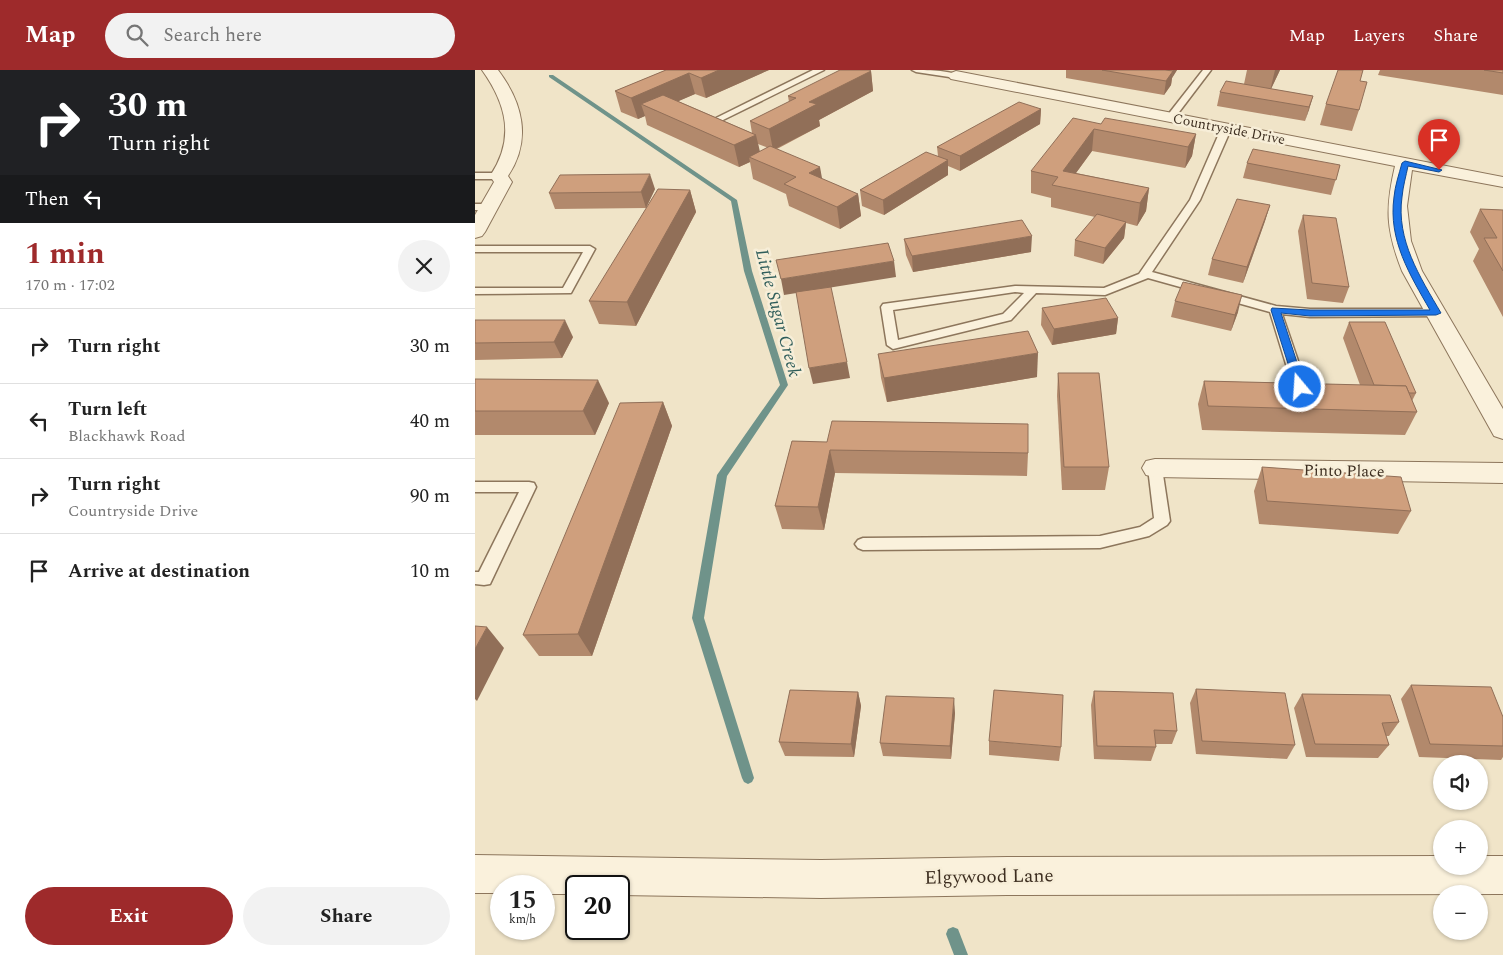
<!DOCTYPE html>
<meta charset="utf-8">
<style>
body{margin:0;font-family:Spectral,serif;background:#f2f2f2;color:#222;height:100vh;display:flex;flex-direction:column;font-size:19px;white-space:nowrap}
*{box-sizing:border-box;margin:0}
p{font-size:16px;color:#767676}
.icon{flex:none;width:28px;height:28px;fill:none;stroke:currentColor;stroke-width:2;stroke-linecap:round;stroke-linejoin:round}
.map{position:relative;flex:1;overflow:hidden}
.sheet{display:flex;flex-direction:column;background:#fff;width:475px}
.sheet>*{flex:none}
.guide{background:#202124;color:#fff;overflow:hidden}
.tools{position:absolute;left:958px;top:685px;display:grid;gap:10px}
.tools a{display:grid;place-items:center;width:55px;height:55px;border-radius:50%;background:#fff;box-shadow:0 1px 4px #0004;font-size:25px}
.speed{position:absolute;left:15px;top:805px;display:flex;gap:10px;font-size:25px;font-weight:700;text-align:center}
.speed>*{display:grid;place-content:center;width:65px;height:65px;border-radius:50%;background:#fff;box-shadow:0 1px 4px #0004;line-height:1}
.speed small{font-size:12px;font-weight:400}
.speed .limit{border:2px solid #111;border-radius:8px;background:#fff;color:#111}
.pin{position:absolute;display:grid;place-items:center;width:42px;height:42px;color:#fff;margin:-51px -21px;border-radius:50% 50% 50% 0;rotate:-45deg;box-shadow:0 0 5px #0007}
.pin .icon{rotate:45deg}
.me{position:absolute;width:55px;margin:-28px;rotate:342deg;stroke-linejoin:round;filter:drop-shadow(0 0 4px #0008)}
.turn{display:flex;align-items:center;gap:18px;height:105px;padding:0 25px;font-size:22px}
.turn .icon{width:65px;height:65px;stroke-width:2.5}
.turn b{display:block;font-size:35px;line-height:42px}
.then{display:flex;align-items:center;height:48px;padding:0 25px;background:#0003;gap:10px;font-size:19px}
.round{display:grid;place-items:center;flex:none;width:52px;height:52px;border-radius:26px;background:#f2f2f2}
.headline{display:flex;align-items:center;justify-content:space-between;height:85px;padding:0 25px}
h1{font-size:30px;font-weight:700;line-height:38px;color:#9e2a2b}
.primary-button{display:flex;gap:10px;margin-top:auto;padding:10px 25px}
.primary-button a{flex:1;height:58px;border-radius:30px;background:#9e2a2b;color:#fff;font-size:20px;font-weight:700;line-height:58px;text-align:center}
.primary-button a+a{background:#f2f2f2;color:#222}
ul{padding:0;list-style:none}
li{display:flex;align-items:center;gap:15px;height:75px;padding:0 25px;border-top:1px solid #e0e0e0}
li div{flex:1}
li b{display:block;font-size:19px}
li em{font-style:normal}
header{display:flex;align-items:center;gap:30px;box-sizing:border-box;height:70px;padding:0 25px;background:#9e2a2b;color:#fff}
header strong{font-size:24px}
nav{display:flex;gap:28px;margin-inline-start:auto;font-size:18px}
.search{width:350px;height:45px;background:#f2f2f2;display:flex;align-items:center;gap:12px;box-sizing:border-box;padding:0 18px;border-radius:28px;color:#767676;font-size:19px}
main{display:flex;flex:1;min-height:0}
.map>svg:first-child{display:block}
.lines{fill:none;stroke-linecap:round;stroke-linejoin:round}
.stream{fill:#6f938a;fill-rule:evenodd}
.lane-casing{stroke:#8d765c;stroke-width:3}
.street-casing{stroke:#8d765c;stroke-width:2}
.lane{fill:#faf1dc;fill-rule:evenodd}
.street{fill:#faf1dc;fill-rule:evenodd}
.wall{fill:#b2896c;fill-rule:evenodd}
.shaded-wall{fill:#916f58}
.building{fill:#cf9f7d;stroke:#916f58}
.route{fill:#1a73e8;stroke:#114b97}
.labels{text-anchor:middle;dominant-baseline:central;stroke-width:5;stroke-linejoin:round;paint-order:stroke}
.far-street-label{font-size:14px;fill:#3d2e20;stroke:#f7eed8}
.street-label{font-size:16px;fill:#3d2e20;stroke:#f7eed8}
.water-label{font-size:18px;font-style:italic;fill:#2f5d5a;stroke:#f7eed8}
.near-street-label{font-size:19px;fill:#3d2e20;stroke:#f7eed8}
</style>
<header>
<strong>Map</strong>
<div class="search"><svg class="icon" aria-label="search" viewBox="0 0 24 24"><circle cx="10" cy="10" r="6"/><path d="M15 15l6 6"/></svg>Search here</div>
<nav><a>Map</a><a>Layers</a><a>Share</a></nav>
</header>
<main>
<section class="sheet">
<div class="guide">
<div class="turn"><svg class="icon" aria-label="right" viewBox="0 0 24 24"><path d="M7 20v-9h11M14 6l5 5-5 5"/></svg><div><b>30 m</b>Turn right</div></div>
<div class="then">Then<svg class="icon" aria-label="left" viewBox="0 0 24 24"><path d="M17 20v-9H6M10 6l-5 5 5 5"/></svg></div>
</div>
<div class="headline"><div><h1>1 min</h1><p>170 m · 17:02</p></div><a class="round"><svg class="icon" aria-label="close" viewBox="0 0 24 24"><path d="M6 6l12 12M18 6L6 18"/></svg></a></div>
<ul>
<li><svg class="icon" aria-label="right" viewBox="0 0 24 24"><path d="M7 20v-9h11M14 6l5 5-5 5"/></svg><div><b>Turn right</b></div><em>30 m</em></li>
<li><svg class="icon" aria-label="left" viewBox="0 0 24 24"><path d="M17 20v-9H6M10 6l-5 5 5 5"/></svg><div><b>Turn left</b><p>Blackhawk Road</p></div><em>40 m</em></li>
<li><svg class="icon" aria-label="right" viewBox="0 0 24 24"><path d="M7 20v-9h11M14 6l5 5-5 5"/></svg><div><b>Turn right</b><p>Countryside Drive</p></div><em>90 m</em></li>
<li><svg class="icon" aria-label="arrive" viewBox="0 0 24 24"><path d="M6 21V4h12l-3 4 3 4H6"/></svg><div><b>Arrive at destination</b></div><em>10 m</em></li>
</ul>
<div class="primary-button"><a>Exit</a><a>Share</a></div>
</section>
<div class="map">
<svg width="1028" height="885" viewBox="0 0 1028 885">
<rect width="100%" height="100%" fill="#f0e4c8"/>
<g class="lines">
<g class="stream">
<polygon points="74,5 78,5 262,130 277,201 313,315 252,406 229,548 279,708 277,712 273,714 269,712 267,708 217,548 242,405 305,315 269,201 256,131 74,7"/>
<polygon points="478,857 483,859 493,885 479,885 471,864 473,859"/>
</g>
<defs>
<g id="lane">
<polygon points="338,0 349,0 248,50 245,51 241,48"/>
<path d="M437,0c14,0 37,0 48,6l-4,2 -40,-6z"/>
<polygon points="728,0 736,0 698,50 692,50 692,46"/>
<path d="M751,56l5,3 -31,71 -48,72 124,34 34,3h126l6,4 -2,3 -130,1 -28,-3 25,73 -7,4 -7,-4 -23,-75 -122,-34 -43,17 -69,-2 -25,27 -118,29 -6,-4 -6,-38 2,-3 132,-18 89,2 35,-14 51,-74 31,-71zM540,222l9,1 -21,21 -105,26 -5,-30z"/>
<polygon points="0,103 24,103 29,106 24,109 0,109"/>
<polygon points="0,134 15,134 20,137 15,140 0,140"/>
<polygon points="0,176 115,176 120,179 96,223 0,224 0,218 88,218 108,182 0,182"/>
<polygon points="680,393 685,394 687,398 695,451 692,455 674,466 625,478 388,480 383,478 380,474 383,470 388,468 625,466 665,457 679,448 673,398 675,394"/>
<polygon points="0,412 54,412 59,413 61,417 15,514 9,515 0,514 0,502 4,502 44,422 0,422"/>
</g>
<g id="street">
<path d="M7,0h16c25,33 34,70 10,106l4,6 -27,50 -3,4 -7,2v-23l19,-33 -4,-6c25,-37 17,-71 -8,-106z"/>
<path d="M481,1l547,106v10l-91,-17 -5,36 4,35 11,30 81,138v30l-9,-3 -92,-165c-16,-41 -17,-62 -7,-105l-444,-87 -3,-3 3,-3z"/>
<polygon points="680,389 1028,393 1028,413 680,407 671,405 667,398 671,391"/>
<polygon points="0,785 346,790 532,787 966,786 966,796 1004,796 1004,786 1028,786 1028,824 532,825 346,828 144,825 144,816 101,816 101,824 69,824 69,816 26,816 26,823 0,823"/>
</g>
</defs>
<use href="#lane" class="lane-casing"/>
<use href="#street" class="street-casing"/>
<use href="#lane" class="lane"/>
<use href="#street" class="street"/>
</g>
<g class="wall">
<path d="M191,0h103l-63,28 -11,-4 -17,7 74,32 -2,-12 39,-19 -1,-6 83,-25 2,20 -54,29 1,6 -43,23 45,30 36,15 3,22 -21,13 -51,-23 -3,-12 -33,-15 -3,-17 -11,5 -92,-42 -2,-9 -7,3 -17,-7 -6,-21zM283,74l8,3 1,1 -8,4z"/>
<polygon points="591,0 702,0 697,8 696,15 689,25 591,8"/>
<polygon points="772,0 805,0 796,19 838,26 830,51 742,36 745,22 769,14"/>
<polygon points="905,0 1028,0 1028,25 903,5"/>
<polygon points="885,11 884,40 877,61 845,55 851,34"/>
<polygon points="566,39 565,54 485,101 473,96 473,105 409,145 387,136 385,120 463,86 462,77"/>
<polygon points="626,54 721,64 717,86 710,98 617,81 601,103 674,118 671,141 662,156 651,153 649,168 628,194 599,186 600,170 620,147 576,137 576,128 556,123 556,101"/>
<polygon points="772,93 865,95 856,125 768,108"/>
<polygon points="180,119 171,138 80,139 74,123"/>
<polygon points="215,120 221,142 161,256 124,254 114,231"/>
<polygon points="795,135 790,151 768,213 733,205 737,189"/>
<polygon points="1005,139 1028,140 1028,247 998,191 1004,179 995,162"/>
<polygon points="828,145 874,217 868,233 832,229 823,161"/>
<polygon points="429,169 556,182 438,202 431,185"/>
<polygon points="700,231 763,242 756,261 696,247"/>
<polygon points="567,238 643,248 641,264 577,275 566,255"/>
<polygon points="0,250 98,267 87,288 0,290"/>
<polygon points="874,252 941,323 937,331 942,342 930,365 727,360 723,334 729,311 885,315 868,268"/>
<polygon points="403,284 562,307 412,332 406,308"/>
<polygon points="583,303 634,397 630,420 587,420 582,326"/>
<polygon points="0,309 134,333 120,365 0,365"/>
<polygon points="188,332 197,356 117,586 64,586 48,565"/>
<polygon points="317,371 553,383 552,406 360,403 349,460 307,459 300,436"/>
<polygon points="787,397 936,441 923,464 784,454 779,421"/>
<polygon points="936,615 1028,647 1028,687 1026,690 944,687 926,629"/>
<polygon points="721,619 820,675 812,689 721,684 715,633"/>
<polygon points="619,621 702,661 697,674 681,674 681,677 676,691 619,689 616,635"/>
<polygon points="383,622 386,636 379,687 310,686 304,672"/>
<polygon points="827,624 924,652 914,666 911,666 914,675 903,688 831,687 819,638"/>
<polygon points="480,643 476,689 408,686 405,673"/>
<polygon points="514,671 586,677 584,691 514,685"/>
</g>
<g class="shaded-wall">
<polygon points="244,0 294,0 231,28 226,8"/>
<polygon points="698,0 702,0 697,8"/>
<polygon points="800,0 805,0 795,21"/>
<polygon points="396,1 398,21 344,50 345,56 298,80 294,59 334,32"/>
<polygon points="698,1 696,15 689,25 691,11"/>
<polygon points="214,3 220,24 181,41 166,34 170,46 163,49 156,28"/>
<polygon points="838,26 834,40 830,51 834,37"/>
<polygon points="566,39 565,54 485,101 485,86"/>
<polygon points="619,59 617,81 590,118 588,101"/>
<polygon points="721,64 717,86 710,98 713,77"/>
<polygon points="281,65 286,86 274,87 275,92 264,97 259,75"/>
<polygon points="473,90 473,105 409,145 408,130"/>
<polygon points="345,97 349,119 334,103"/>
<polygon points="175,104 180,119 171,138 166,122"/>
<polygon points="674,118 671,141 662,156 665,133"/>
<polygon points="215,120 221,142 161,256 152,232"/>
<polygon points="383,124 386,146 365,159 362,137"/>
<polygon points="795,135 790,151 768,213 772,197"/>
<polygon points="651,152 649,168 628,194 630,178"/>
<polygon points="557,166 556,182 438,202 437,186"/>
<polygon points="419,191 421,207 309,225 306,209"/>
<polygon points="767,225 763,242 756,261 760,245"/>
<polygon points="643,248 641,264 577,275 579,259"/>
<polygon points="90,250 98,267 87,288 79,272"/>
<polygon points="563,283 562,307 412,332 409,308"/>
<polygon points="372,292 375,308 338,314 334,298"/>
<polygon points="123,310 134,333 120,365 108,341"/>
<polygon points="188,332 197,356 117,586 103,564"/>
<polygon points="355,380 360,403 349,460 343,437"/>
<polygon points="12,557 29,578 2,631 0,629 0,579"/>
<polygon points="383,622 386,636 379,687 376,674"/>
<polygon points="479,628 480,643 476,689 475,676"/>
</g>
<g class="building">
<polygon points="191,0 244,0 226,8 214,3 156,28 140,21"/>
<polygon points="365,0 394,0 396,1 334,32 342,34 294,59 275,51 321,28 313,26"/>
<polygon points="627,0 690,0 698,1 691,11"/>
<polygon points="863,0 888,0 885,11 892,12 884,40 851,34"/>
<polygon points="1009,0 1028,0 1028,3"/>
<polygon points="751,11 838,26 834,37 745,22"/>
<polygon points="188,25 281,65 259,75 166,34"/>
<polygon points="544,32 566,39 485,86 462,77"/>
<polygon points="598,48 626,54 630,48 721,64 713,77 619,59 588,101 674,118 665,133 577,115 583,107 556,101"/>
<polygon points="295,76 345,97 334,103 383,124 362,137 309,114 321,107 274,87"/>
<polygon points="778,79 865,95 861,110 772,93"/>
<polygon points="451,82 473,90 408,130 385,120"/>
<polygon points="175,104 166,122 74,123 85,105"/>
<polygon points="183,119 215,120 152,232 114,231"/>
<polygon points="762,129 795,135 772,197 737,189"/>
<polygon points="1005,139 1028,140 1028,201 1009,168 1022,168"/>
<polygon points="622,144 651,152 630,178 600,170"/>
<polygon points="828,145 861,148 874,217 837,213"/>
<polygon points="547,150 557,166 437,186 429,169"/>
<polygon points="413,173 419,191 306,209 301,190"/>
<polygon points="708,212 767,225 760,245 700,231"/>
<polygon points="356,217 372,292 334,298 321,222"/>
<polygon points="631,228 643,248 579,259 567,238"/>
<polygon points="0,250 90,250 79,272 0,273"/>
<polygon points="874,252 910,252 941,323 934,323 931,316 899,315"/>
<polygon points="553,261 563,283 409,308 403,284"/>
<polygon points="583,303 624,303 634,397 589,397"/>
<polygon points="0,309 123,310 108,341 0,341"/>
<polygon points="729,311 931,316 942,342 733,336"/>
<polygon points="188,332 103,564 48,565 145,333"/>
<polygon points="357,351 553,354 553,383 355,380 343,437 300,436 317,371 352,372"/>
<polygon points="787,397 926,407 936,441 792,431"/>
<polygon points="0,556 12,557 0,579"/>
<polygon points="936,615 1016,617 1028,647 1028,676 955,674"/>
<polygon points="721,619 810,623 820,675 727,671"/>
<polygon points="315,620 383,622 376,674 304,672"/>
<polygon points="519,620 588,625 586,677 514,671"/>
<polygon points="619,621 698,623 702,661 679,660 681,677 622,676"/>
<polygon points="827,624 915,625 924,652 907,653 914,675 840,674"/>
<polygon points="411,626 479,628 475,676 405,673"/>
</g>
<path class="route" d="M930,91l37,9 -3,2 -31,-6c-2,10 -5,20 -6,31 -6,43 18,80 39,116l-5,2 -126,1 -29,-3 24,74 -5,3 -4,-1 -25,-79 1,-2 38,2h120c-20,-35 -42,-70 -36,-113 1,-11 5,-23 8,-34z"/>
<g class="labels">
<g class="far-street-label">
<text transform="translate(754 59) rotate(11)">Countryside Drive</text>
</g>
<g class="street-label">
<text transform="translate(869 401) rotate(1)">Pinto Place</text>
</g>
<g class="water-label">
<text transform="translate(303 243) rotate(75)">Little Sugar Creek</text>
</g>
<g class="near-street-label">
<text transform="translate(514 807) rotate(-1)">Elgywood Lane</text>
</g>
</g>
</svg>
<div class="tools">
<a><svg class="icon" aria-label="sound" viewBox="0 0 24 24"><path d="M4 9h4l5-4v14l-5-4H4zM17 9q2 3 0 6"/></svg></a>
<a>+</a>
<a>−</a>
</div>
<div class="speed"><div>15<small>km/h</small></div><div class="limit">20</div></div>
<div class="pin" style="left:964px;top:100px;background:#d93025"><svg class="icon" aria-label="arrive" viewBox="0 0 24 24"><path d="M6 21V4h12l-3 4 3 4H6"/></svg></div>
<svg class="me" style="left:825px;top:317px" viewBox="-20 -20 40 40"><circle r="17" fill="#1a73e8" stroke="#fff" stroke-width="3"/><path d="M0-11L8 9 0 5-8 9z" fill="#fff"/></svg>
</div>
</main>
